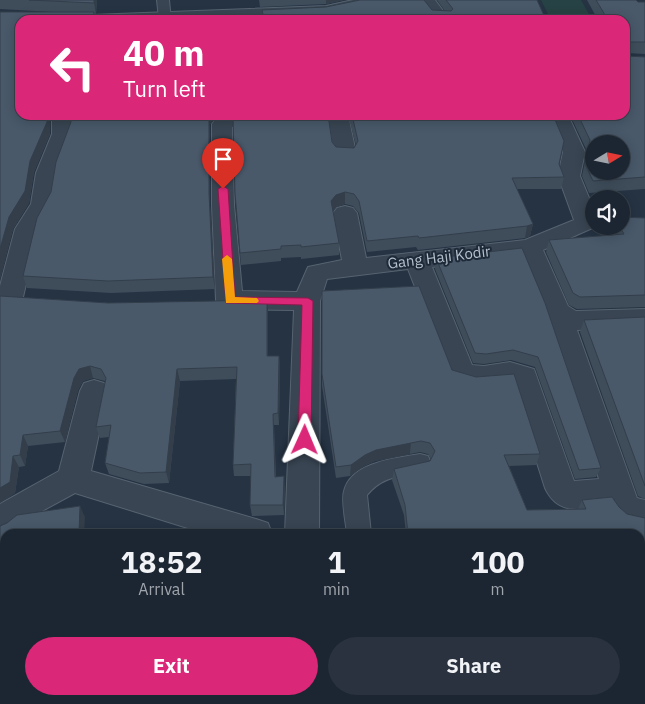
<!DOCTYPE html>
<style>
body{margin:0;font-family:"IBM Plex Sans",sans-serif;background:#29323e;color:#f1f3f6;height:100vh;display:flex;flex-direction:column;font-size:19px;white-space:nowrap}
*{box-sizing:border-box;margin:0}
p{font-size:16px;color:#a0a5ac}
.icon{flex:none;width:28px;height:28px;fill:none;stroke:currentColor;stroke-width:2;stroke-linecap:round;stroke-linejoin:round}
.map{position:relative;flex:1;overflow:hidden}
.side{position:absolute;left:0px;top:529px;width:645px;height:176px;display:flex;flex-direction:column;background:#1c2632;border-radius:15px 15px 0 0;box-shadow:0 2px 12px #0003,0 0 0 1px #3a434d}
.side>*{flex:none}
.banner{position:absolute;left:15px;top:15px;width:615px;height:105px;border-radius:15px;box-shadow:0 2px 12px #0003,0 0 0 1px #3a434d;background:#db2777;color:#fff;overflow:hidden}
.needle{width:32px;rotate:80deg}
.fabs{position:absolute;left:585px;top:135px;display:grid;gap:10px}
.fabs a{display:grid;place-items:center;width:45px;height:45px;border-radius:50%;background:#1c2632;box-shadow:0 2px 12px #0003,0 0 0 1px #3a434d;font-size:25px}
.pin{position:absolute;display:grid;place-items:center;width:42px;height:42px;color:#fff;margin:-51px -21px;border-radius:50% 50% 50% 0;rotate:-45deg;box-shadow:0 0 5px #0007}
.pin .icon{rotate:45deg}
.me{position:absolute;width:55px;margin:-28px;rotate:1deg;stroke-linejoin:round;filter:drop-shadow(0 0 4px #0008)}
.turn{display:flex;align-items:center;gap:18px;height:105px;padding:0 25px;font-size:22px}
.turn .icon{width:65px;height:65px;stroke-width:2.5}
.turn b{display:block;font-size:35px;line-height:42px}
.eta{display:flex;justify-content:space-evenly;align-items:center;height:85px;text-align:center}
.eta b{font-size:30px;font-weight:700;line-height:35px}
.primary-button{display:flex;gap:10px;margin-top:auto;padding:10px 25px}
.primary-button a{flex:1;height:58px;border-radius:30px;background:#db2777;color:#fff;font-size:20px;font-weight:700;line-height:58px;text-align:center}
.primary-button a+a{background:#29323e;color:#f1f3f6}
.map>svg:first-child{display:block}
.green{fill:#274244}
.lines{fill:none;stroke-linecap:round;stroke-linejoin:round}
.lane-casing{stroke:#576370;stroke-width:2}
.street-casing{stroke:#576370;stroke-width:2}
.lane{fill:#394553;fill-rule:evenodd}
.street{fill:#394553;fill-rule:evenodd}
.wall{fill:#3f4d5b}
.shaded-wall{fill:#333e4a}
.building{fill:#49596a;stroke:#333e4a;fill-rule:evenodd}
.route{fill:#db2777;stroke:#8e194d}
.slow{fill:#f59e0b}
.labels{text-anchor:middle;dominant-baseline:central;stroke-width:4;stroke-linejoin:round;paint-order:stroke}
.street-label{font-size:15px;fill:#b6c0cd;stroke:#1e2a38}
</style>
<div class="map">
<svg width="645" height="704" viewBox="0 0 645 704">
<rect width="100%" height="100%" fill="#253343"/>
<polygon class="green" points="541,0 581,0 592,20 551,20"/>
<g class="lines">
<defs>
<g id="lane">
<polygon points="157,0 169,0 171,20 159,19"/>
<path d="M420,454l8,2 3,7 -3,7c-24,8 -43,3 -61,25l4,39h-24c-1,-11 -6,-33 -3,-43 7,-29 52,-33 76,-37z"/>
<rect x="363" y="700" width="28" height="4"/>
</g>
<g id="street">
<polygon points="353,0 384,0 382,4 326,16 224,20 82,20 85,16 91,15 326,6"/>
<polygon points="418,0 435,0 450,20 432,20"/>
<polygon points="52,115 72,115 72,134 58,173 53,204 39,229 23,297 19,303 10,306 0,302 0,286 15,229 31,204 36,173 52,134"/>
<path d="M229,115h119l8,38 -3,5 -8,1 -8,-1 -3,-5 -5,-32 -97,6 2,78 8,86 55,1 11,-25 34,-7 -9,-47 4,-5 8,-2 8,2 4,5 9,45 159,-18 49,-20 -16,-44 5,-24 -15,-37h20l17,37 -5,24 14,34v16h3l-54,24 25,56 8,5 69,-2v18l-68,3 60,168 8,2v28c-19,-1 -29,-5 -37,-22 -27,2 -49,11 -63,-18l-33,-104c-24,0 -38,9 -61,-4l-43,-111 -81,10 -7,22 -1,233h-34l9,-224 -65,-1 -9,-3 -4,-6 -4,-95v-81l3,-4zM521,256l23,56 55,167 -25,2 -40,-112 -24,-7 -26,4 -12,-1 -40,-98z"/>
<polygon points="94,380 104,383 108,391 91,471 256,519 268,523 272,534 207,534 75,493 33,516 12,532 0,537 0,504 59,471 80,391 84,383"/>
</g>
</defs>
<use href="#lane" class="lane-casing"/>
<use href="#street" class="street-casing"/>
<use href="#lane" class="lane"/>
<use href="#street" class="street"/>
</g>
<g class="wall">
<polygon points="0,0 97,0 96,14 94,14 95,20 20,20 50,134 34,172 29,203 13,229 0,279 0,12 53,12 0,9"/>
<polygon points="259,0 344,0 326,4 260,7"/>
<polygon points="437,0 537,0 546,20 263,18 262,10 445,11"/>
<polygon points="587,0 636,0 638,2 645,2 645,54 627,53 627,56 645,57 645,189 589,193 582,176 587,151 570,115 625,115 625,20 598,20"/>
<polygon points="71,115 223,115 219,116 210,124 210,205 215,289 111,293 27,288 23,276 51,192 71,122"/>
<polygon points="348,115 553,115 559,164 564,177 561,189 517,189 533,224 530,236 525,238 418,250 416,247 367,252 359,213 353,206 345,204 336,207 333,211 339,243 339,255 301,259 301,257 281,258 281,261 241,265 235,193 332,142 336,147 354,148 356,145"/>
<polygon points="645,218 645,307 577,309 569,305 546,252 549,240 613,235 608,229 609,226 621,226"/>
<polygon points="522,248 601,468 596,477 575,479 535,367 511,360 484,364 473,363 435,269 436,258"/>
<polygon points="419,286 452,370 476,377 514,374 540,454 536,465 509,466 527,510 578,509 582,500 612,497 619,507 627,514 645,518 645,704 423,704 422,700 640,700 640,534 406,534 404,515 392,480 394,469 430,461 431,459 428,454 420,452 375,461 364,466 350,476 336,478 322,386 322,291"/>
<polygon points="0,296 108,303 268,311 268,356 279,356 280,368 279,425 274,425 276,477 285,487 284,515 252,516 250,505 251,476 234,476 233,465 236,379 180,381 169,483 144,484 109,474 105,463 109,437 100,438 96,427 105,382 105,381 93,378 83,381 78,390 65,442 28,446 25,466 19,467 15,493 0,503"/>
<polygon points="645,317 645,499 638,496 580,332 584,320"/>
<polygon points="85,517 5,534 5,632 0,633 0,526"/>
</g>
<g class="shaded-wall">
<polygon points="94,0 97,0 96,14 94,3"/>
<polygon points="326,0 344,0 326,4"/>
<polygon points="47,115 51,115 50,134 34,172 29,203 13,229 0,279 0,249 9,217"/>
<polygon points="209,115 223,115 219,116 210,124 210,205 215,289 213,277 209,193"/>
<polygon points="345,192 345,204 336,207 331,213 331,201 336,195"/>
<polygon points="533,224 530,236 525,238 527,226"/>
<polygon points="267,300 268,311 268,368 267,356"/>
<polygon points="279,356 280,368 279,425 278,413"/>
<polygon points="90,366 93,378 83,381 78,390 65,442 60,431 74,378 79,369"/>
<polygon points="177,369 180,381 169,483 166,472"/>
<polygon points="23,435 28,446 25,466 20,455"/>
<polygon points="411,442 410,454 375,461 364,466 350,476 351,465 365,455 376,450"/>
<polygon points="13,456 19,467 15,493 0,503 0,488"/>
<polygon points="284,476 285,487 284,515 283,505"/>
<polygon points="80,506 85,517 84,534 79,534"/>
</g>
<g class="building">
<polygon points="29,0 94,0 94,3"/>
<polygon points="360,0 424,0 432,10 451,11 453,9 446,0 537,0 546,20 208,20 264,18 262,10 326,7"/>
<path d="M596,0h40l2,2h7v40h-18v14l18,1v120l-52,4 -8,-17 5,-24 -12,-25h47v-95h-17zM594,144h27v27h-27z"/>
<polygon points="0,12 94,12 93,20 20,20 20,115 47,115 47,122 30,161 25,191 9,217 0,249"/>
<polygon points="71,115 209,115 209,193 213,277 108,281 23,276 37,218 51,192 56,162 71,122"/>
<polygon points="270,115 328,115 332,142 336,147 354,148 358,141 352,115 553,115 564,141 559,164 564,177 512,178 533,224 527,226 419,238 418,236 367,241 359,201 354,194 345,192 336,195 331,201 339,243 301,247 301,245 281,246 281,249 240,253 235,193 233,117"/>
<polygon points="621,217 645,218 645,295 580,297 573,293 549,240 624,234 619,226 621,226"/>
<polygon points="522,248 545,303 601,468 579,470 538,357 513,350 486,354 475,353 436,258"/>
<polygon points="419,286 452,370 476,377 514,374 540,454 504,455 527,510 586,509 582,500 612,497 619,507 627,514 645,518 645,704 543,704 542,701 523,704 428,704 427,700 640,700 640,534 408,534 405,505 394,469 430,461 435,451 430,443 421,441 376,450 365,455 351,465 336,467 322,374 322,291"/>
<polygon points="0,296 108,303 267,300 267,356 279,356 278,413 273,414 275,477 284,476 283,505 250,505 251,464 233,465 237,367 177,369 166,472 140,473 105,463 111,425 96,427 106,378 101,369 90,366 79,369 74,378 60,431 23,435 20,455 13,456 10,482 0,488"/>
<polygon points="645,317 645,486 584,320"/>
<polygon points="80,506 79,534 5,534 5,621 0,622 0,526 7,523 17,515"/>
<rect x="86" y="700" width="291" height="4"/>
</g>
<polygon class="route" points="223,186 228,189 235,297 308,298 313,301 311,440 309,444 300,444 298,440 302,305 226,303 218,189"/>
<polygon class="slow" points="227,255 232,259 235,297 257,298 259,301 257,303 226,303 222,259"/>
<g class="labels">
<g class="street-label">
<text transform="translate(439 257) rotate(-7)">Gang Haji Kodir</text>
</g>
</g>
</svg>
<div class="fabs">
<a><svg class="needle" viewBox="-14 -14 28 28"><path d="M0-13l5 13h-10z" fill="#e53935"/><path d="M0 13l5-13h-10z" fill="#a0a5ac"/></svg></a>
<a><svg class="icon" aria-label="sound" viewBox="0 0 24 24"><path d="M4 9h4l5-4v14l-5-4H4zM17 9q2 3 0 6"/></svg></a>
</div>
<div class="pin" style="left:223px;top:189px;background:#d93025"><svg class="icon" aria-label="arrive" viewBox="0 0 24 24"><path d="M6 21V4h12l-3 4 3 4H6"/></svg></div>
<svg class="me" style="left:305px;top:440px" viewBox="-20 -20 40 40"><path d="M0-17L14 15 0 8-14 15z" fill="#db2777" stroke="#fff" stroke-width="4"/></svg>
<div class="banner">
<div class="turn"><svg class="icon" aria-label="left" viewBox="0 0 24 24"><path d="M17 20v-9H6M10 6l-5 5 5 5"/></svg><div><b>40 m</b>Turn left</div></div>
</div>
<section class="side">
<div class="eta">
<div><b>18:52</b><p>Arrival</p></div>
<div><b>1</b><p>min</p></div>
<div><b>100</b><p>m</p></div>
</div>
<div class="primary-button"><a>Exit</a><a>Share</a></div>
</section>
</div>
